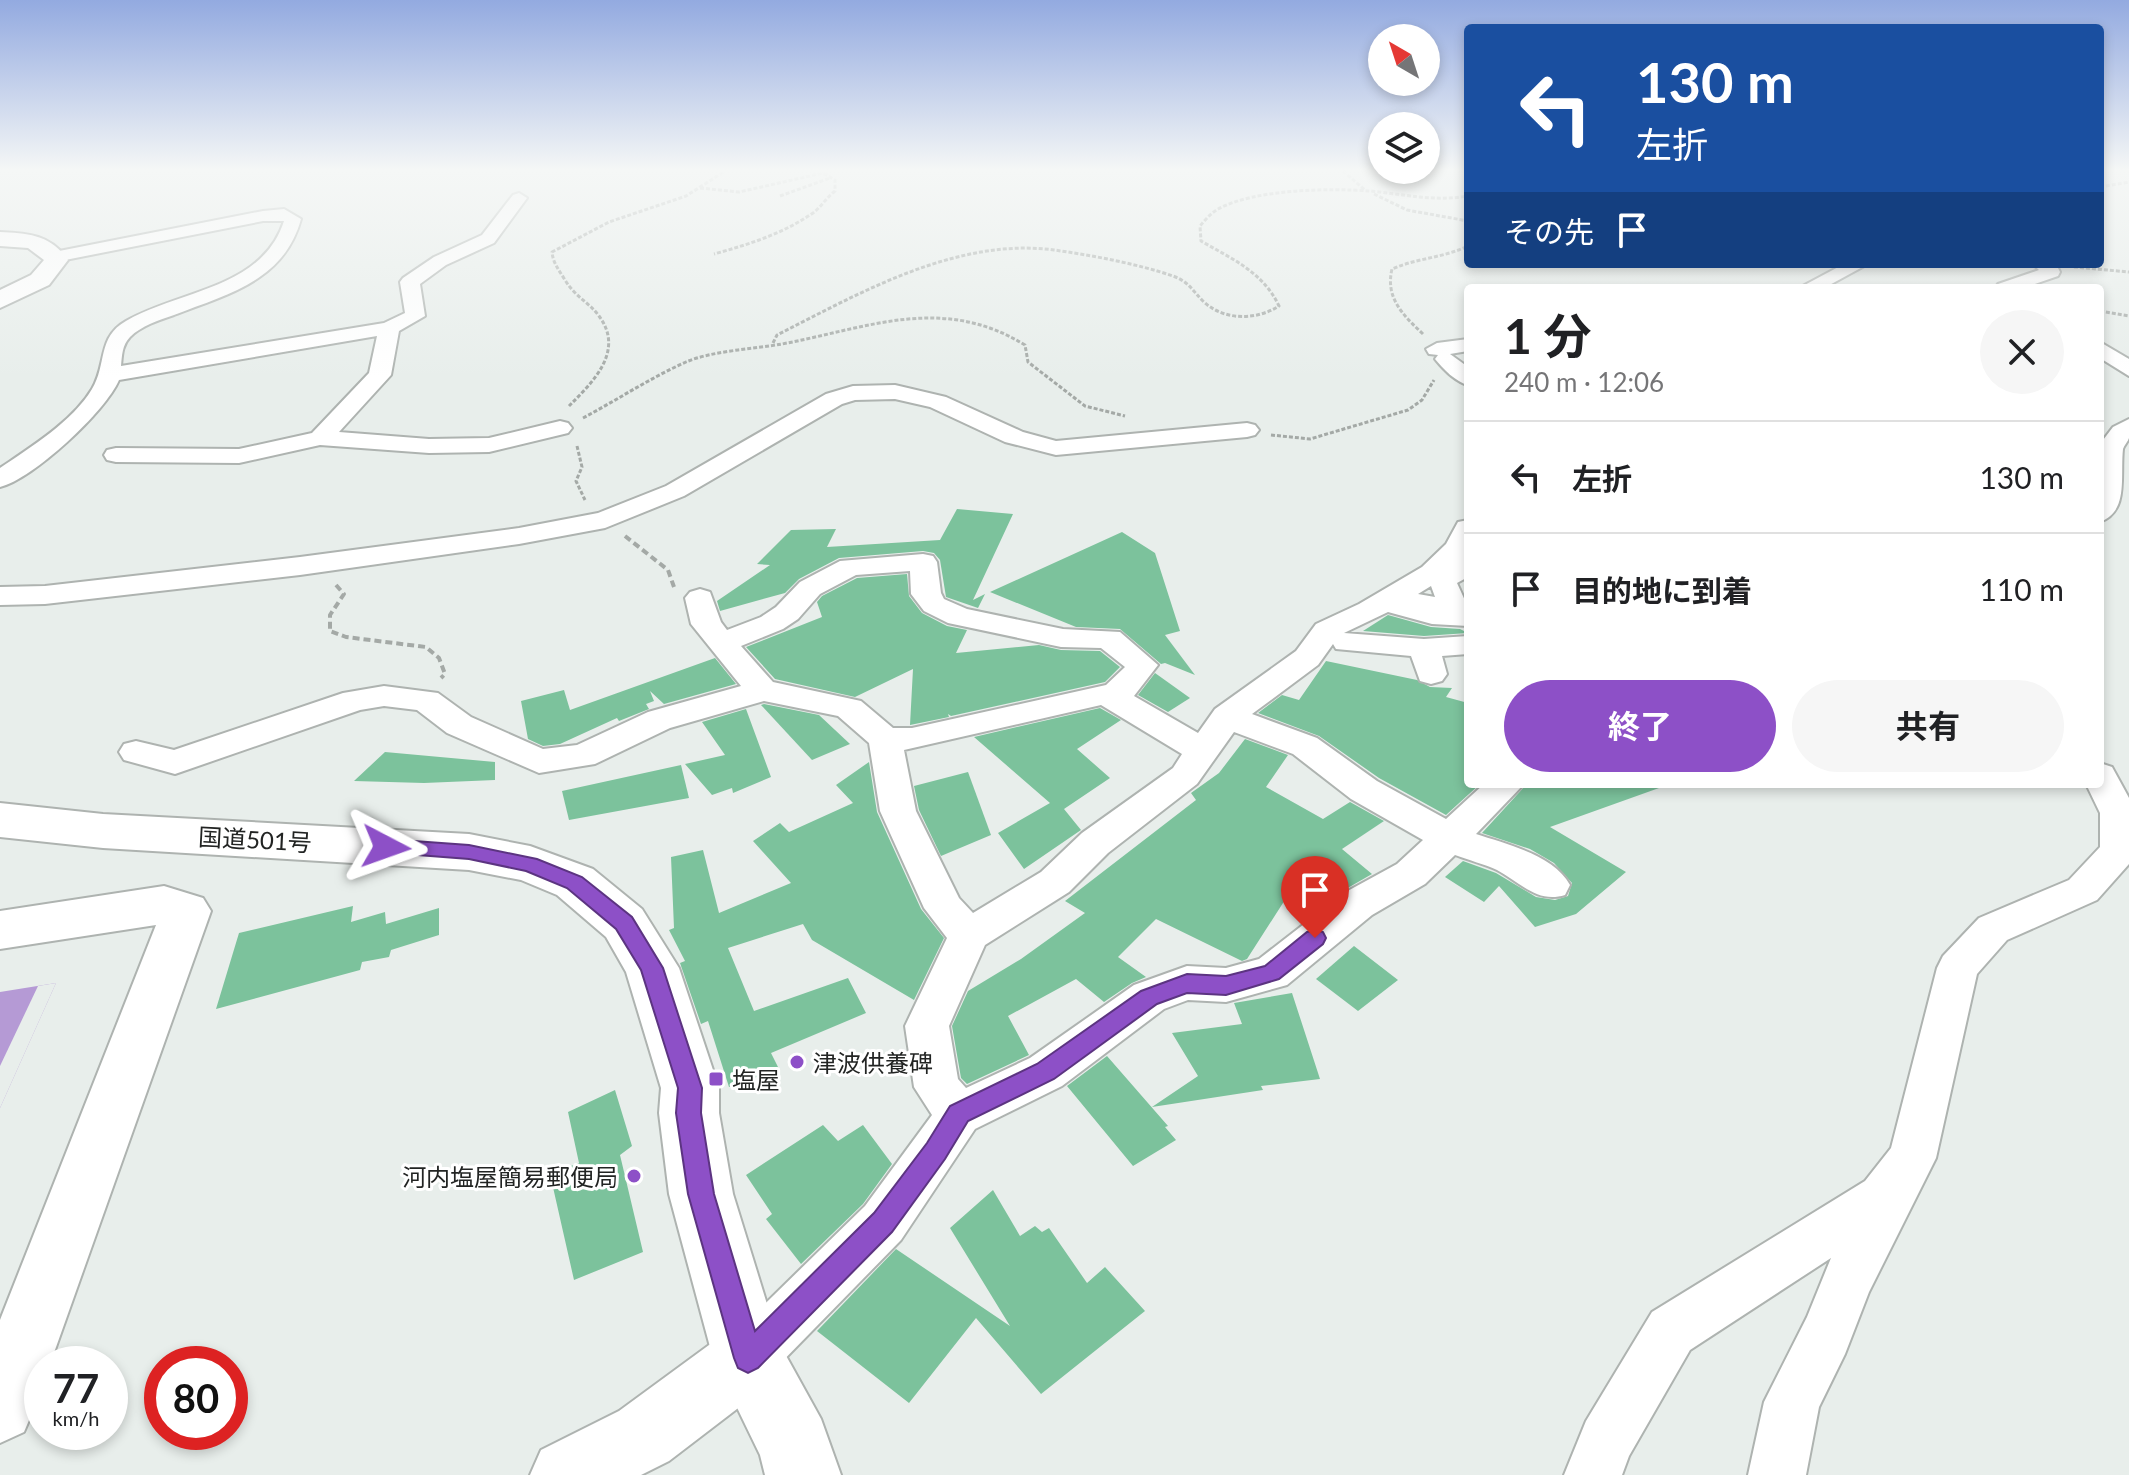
<!DOCTYPE html>
<html lang="ja">
<meta charset="utf-8">
<style>
body{margin:0;font-family:Lato,"Noto Sans JP",sans-serif;background:#f6f6f6;color:#202124;height:100vh;display:flex;flex-direction:column;font-size:30px;white-space:nowrap}
*{box-sizing:border-box;margin:0}
p{font-size:26px;color:#757577}
.icon{flex:none;width:44px;height:44px;fill:none;stroke:currentColor;stroke-width:2;stroke-linecap:round;stroke-linejoin:round}
.map{position:relative;flex:1;overflow:hidden}
.details{position:absolute;left:1464px;top:284px;width:640px;height:504px;display:flex;flex-direction:column;background:#fff;border-radius:8px;box-shadow:0 4px 12px #0003}
.details>*{flex:none}
.hud{position:absolute;left:1464px;top:24px;width:640px;height:244px;border-radius:8px;box-shadow:0 4px 12px #0003;background:#1a4fa0;color:#fff;overflow:hidden}
.needle{width:52px;rotate:321deg}
.tools{position:absolute;left:1368px;top:24px;display:grid;gap:16px}
.tools a{display:grid;place-items:center;width:72px;height:72px;border-radius:50%;background:#fff;box-shadow:0 4px 12px #0003;font-size:40px}
.speed{position:absolute;left:24px;top:1346px;display:flex;gap:16px;font-size:40px;font-weight:700;text-align:center}
.speed>*{display:grid;place-content:center;width:104px;height:104px;border-radius:50%;background:#fff;box-shadow:0 4px 12px #0003;line-height:1}
.speed small{font-size:20px;font-weight:400}
.speed .limit{border:12px solid #d22;background:#fff;color:#111}
.pin{position:absolute;display:grid;place-items:center;width:68px;height:68px;color:#fff;margin:-82px -34px;border-radius:50% 50% 50% 0;rotate:-45deg;box-shadow:0 0 8px #0007}
.pin .icon{rotate:45deg}
.me{position:absolute;width:88px;margin:-44px;rotate:94deg;stroke-linejoin:round;filter:drop-shadow(0 0 6px #0008)}
.turn{display:flex;align-items:center;gap:28px;height:168px;padding:0 40px;font-size:36px}
.turn .icon{width:104px;height:104px;stroke-width:2.5}
.turn b{display:block;font-size:56px;line-height:68px}
.then{display:flex;align-items:center;height:76px;padding:0 40px;background:#0003;gap:16px;font-size:30px}
.round{display:grid;place-items:center;flex:none;width:84px;height:84px;border-radius:42px;background:#f6f6f6}
.overview{display:flex;align-items:center;justify-content:space-between;height:136px;padding:0 40px}
h1{font-size:48px;font-weight:700;line-height:60px}
.primary-button{display:flex;gap:16px;margin-top:auto;padding:16px 40px}
.primary-button a{flex:1;height:92px;border-radius:48px;background:#8d50c7;color:#fff;font-size:32px;font-weight:700;line-height:92px;text-align:center}
.primary-button a+a{background:#f6f6f6;color:#202124}
ul{padding:0;list-style:none}
li{display:flex;align-items:center;gap:24px;height:112px;padding:0 40px;border-top:2px solid #e0e0e0}
li div{flex:1}
li b{display:block;font-size:30px}
li em{font-style:normal}
.map>svg:first-child{display:block}
.water{fill:#b59ad5}
.pier{fill:#e8eeeb}
.building{fill:#7cc29c}
.lines{fill:none;stroke-linecap:round;stroke-linejoin:round}
.minor-casing{stroke:#aeb3b0;stroke-width:4}
.tertiary-casing{stroke:#aeb3b0;stroke-width:4}
.trunk-casing{stroke:#aeb3b0;stroke-width:4}
.path-far1{stroke:#a4a9a6;stroke-width:3;stroke-dasharray:4 2;stroke-linecap:butt}
.path{stroke:#a4a9a6;stroke-width:4;stroke-dasharray:7 4;stroke-linecap:butt}
.minor{fill:#fff;fill-rule:evenodd}
.tertiary{fill:#fff;fill-rule:evenodd}
.trunk{fill:#fff;fill-rule:evenodd}
.route{fill:#8d50c7;stroke:#5c3481;stroke-width:2}
.poi-dot{fill:#8d50c7;stroke:#fff;stroke-width:3}
.labels{text-anchor:middle;dominant-baseline:central;stroke-width:6;stroke-linejoin:round;paint-order:stroke}
.near-street-label{font-size:24px;fill:#222423;stroke:#fff}
.near-poi-label{font-size:24px;fill:#222423;stroke:#fff;text-anchor:start}
</style>
<div class="map">
<svg width="2129" height="1475" viewBox="0 0 2129 1475">
<rect width="100%" height="100%" fill="#e8eeeb"/>
<polygon class="water" points="56,983 0,1108 0,992"/>
<polygon class="pier" points="56,983 0,1108 0,1066 38,986"/>
<g class="building">
<polygon points="957,509 1013,514 973,600 985,594 978,608 946,597 940,560 934,553 923,551 839,558 799,579 785,593 720,611 717,601 770,565 757,564 791,530 836,529 827,547 940,540"/>
<polygon points="1122,532 1155,553 1180,631 1165,635 1195,675 1165,663 1161,664 1120,629 1076,627 990,592"/>
<polygon points="907,574 909,596 922,613 947,626 967,630 956,653 1039,645 1061,650 1100,651 1120,667 1105,682 951,716 948,714 949,717 910,725 913,669 855,697 775,679 746,647 822,617 817,602 822,596 857,578"/>
<polygon points="1388,615 1431,627 1460,629 1468,633 1424,636 1363,631"/>
<polygon points="715,658 736,684 664,704 650,691 654,701 646,704 649,709 619,721 617,718 560,744 543,746 528,739 521,701 564,690 570,710"/>
<polygon points="1326,661 1417,680 1430,687 1452,688 1446,697 1468,703 1468,784 1480,784 1446,815 1379,778 1319,736 1258,713 1282,695 1299,700"/>
<polygon points="1155,673 1190,698 1168,712 1138,695"/>
<polygon points="764,704 819,715 850,744 812,760 761,705"/>
<polygon points="1100,708 1121,720 1077,749 1110,778 1064,809 1081,830 1024,869 998,833 1050,803 974,737"/>
<polygon points="746,709 771,777 733,793 732,788 712,795 685,764 725,755 702,722"/>
<polygon points="1245,739 1288,755 1266,787 1323,819 1350,802 1384,821 1342,849 1372,874 1339,893 1311,870 1292,894 1290,892 1247,959 1242,961 1156,919 1118,957 1146,977 1132,983 1104,1002 1076,979 1008,1016 1029,1055 967,1084 961,1078 952,1026 968,991 1021,959 1085,913 1065,901 1196,800 1191,793 1219,773"/>
<polygon points="385,752 495,762 495,780 424,783 354,781"/>
<polygon points="869,762 877,812 921,909 944,938 914,1000 812,940 803,924 728,948 754,1011 848,978 866,1013 771,1053 779,1069 729,1087 708,1021 701,1024 680,963 685,961 669,930 674,928 671,857 703,850 719,913 791,883 753,841 780,823 789,832 853,803 836,785"/>
<polygon points="681,765 689,798 569,820 562,791"/>
<polygon points="968,772 991,835 941,856 919,810 914,786"/>
<polygon points="1527,784 1659,784 1659,788 1550,827 1626,872 1576,914 1535,927 1499,886 1484,902 1445,877 1463,861 1496,873 1536,897 1555,900 1568,896 1572,883 1554,863 1530,849 1482,833"/>
<polygon points="353,906 351,922 385,912 386,924 439,908 439,935 391,950 389,957 362,962 360,970 216,1009 239,933"/>
<polygon points="1354,946 1398,980 1358,1011 1316,979"/>
<polygon points="1292,993 1320,1079 1261,1086 1263,1090 1152,1107 1198,1076 1172,1033 1242,1024 1234,1003"/>
<polygon points="1107,1056 1168,1126 1165,1127 1176,1140 1133,1166 1067,1086"/>
<polygon points="615,1090 632,1146 620,1155 643,1252 574,1280 550,1174 579,1163 568,1112"/>
<polygon points="823,1125 838,1141 863,1125 892,1164 863,1204 801,1264 766,1219 772,1214 746,1175"/>
<polygon points="993,1190 1020,1236 1035,1226 1042,1232 1049,1228 1087,1283 1105,1267 1145,1311 1041,1394 976,1318 909,1403 817,1331 896,1249 1010,1326 950,1228"/>
</g>
<g class="lines">
<defs>
<g id="minor">
<path d="M519,193l8,5 -33,45 -48,22 -26,19 5,32 -26,15 -8,44 -52,57 90,7 60,-1 71,-17 8,2 4,5 -4,5 -79,19 -60,1 -109,-8 -81,18 -123,-1 -9,-2 -3,-5 3,-5 9,-2 123,1 73,-16 57,-60 8,-37 -258,44c-13,31 -86,99 -119,107v-19c31,-21 73,-47 92,-79 15,-24 5,-52 34,-68 54,-31 136,-32 158,-100h-21l-208,41 -9,-5 3,-4 214,-42 21,-2 17,10c-17,62 -73,75 -127,96 -15,5 -33,11 -44,22 -8,8 -8,19 -9,29l263,-43 21,-10 -5,-31 3,-4 31,-21 48,-22 31,-40z"/>
<polygon points="1844,264 1868,264 1824,288 1799,288"/>
<polygon points="2033,264 2056,264 2060,272 2058,276 2023,288 1995,288 1998,284 2039,270"/>
<path d="M1468,339v12l-18,3 18,13v18c-12,-3 -25,-16 -33,-26l3,-4 -9,-1 -3,-5 11,-6z"/>
<polygon points="2100,342 2129,359 2129,376 2100,358"/>
<polygon points="895,385 946,397 1023,432 1056,441 1247,423 1255,425 1259,430 1255,435 1247,437 1056,455 1005,442 930,407 895,399 855,400 842,404 684,496 605,528 519,544 300,575 45,604 0,605 0,587 45,586 300,557 519,528 598,513 666,486 826,394 853,386"/>
<path d="M2129,419c0,5 0,14 0,19 -1,4 -5,7 -6,11 -3,29 6,62 -23,73v-78l13,-17z"/>
<path d="M1468,520v57l-11,6 10,22 -2,3h3v18l-36,-2 -44,-12 -44,21 80,6 44,-3v18l-26,2 5,18 -5,7 -11,3 -11,-3 -9,-25 -75,-7 -3,-5 -15,21 -66,49 65,24 60,43 69,38 38,-35h40l-48,50c30,10 78,21 94,51l-5,10c-28,9 -45,-13 -68,-25 -13,-6 -29,-10 -42,-15l-30,29 -53,31 -85,70 -61,17 -38,-2 -24,9 -102,77 -87,43 -74,111 -134,137 -19,8 -19,-8 -8,-19 8,-19 136,-133 67,-91 -18,-28 -9,-61 42,-88 -23,-30 -44,-97 -11,-68 -31,-27 -74,-15 -94,27 -75,36 -56,9 -92,-40 -30,-23 -33,-4 -24,4 -185,64 -51,-14 -5,-8 5,-8 12,-3 38,9 169,-57 41,-7 54,7 33,24 72,32 34,-4 71,-33 93,-26 -50,-62 -6,-26 5,-6 10,-3 10,3 11,30 6,8 34,-13 15,-10 24,-25 40,-21 83,-7 10,2 4,6 4,31 3,6 23,10 96,20 57,3 38,33 -24,31 64,37 17,-24 81,-58 20,-27 43,-20 63,-37 24,-23 12,-22zM910,571l1,23 13,17 24,12 113,24 40,1 24,19 -19,18 -194,43h-19l-32,-27 -88,-19 -32,-36 42,-17 15,-10 22,-25 36,-19zM1431,586l4,11 -17,-3zM1101,705l81,49 -9,14 -91,65 -41,39 -68,41 -14,-15 -43,-87 -12,-61zM1234,732l59,22 58,45 72,41 -26,24 -53,29 -85,66 -33,9 -39,-2 -53,19 -104,73 -64,30 -8,-9 -9,-53 36,-81 84,-53 39,-39 89,-69z"/>
<polygon points="2100,763 2112,767 2129,798 2129,864 2097,900 2007,940 1977,974 1936,1158 1869,1292 1845,1354 1819,1407 1806,1475 1748,1475 1764,1402 1807,1317 1831,1258 1690,1350 1629,1456 1622,1475 1564,1475 1586,1421 1652,1312 1865,1181 1891,1148 1937,968 1943,956 1979,918 2069,880 2100,847 2100,813 2086,784 2100,784"/>
</g>
<g id="tertiary">
<path d="M164,886l39,12 8,13 -161,453h-8c0,26 -8,45 -18,68l-24,11v-123l156,-395 -156,24v-38z"/>
<polygon points="748,1324 772,1334 782,1358 772,1382 669,1461 641,1475 530,1475 541,1450 619,1411 724,1334"/>
</g>
<g id="trunk">
<path d="M0,232c28,1 51,3 68,28l-19,25 -49,23v-18l31,-15 13,-15 -16,-12 -28,-2z"/>
<polygon points="0,803 103,814 469,834 530,846 593,869 642,909 679,968 719,1088 719,1113 733,1194 779,1343 821,1419 841,1475 765,1475 760,1455 713,1358 669,1194 659,1113 661,1088 626,972 606,937 557,895 521,880 469,870 103,848 0,837"/>
</g>
</defs>
<use href="#minor" class="minor-casing"/>
<use href="#tertiary" class="tertiary-casing"/>
<use href="#trunk" class="trunk-casing"/>
<g class="path-far1">
<polyline points="1343,171 1365,190"/>
<polyline points="1458,171 1468,172"/>
<polyline points="2100,187 2129,182"/>
<path d="M700,188l39,4 84,-19 12,7v11c-9,7 -14,16 -22,22 -31,21 -63,31 -99,41"/>
<polyline points="1374,194 1407,210 1468,221"/>
<polyline points="780,196 830,178"/>
<polyline points="2074,267 2129,272"/>
<polyline points="2100,311 2129,316"/>
<path d="M1423,334c-20,-19 -38,-36 -31,-65 25,-11 51,-11 76,-23"/>
<path d="M773,343l4,-8c83,-42 180,-98 277,-85 37,5 84,14 119,26 17,6 20,16 32,27 21,18 52,17 74,3 -16,-34 -47,-47 -78,-65l-1,-15c5,-6 11,-13 18,-17 37,-20 111,-21 152,-18 33,3 64,11 98,5"/>
<path d="M569,406c24,-24 56,-55 30,-90 -10,-14 -23,-18 -34,-36 -6,-10 -12,-17 -13,-28l57,-30 77,-26 39,-25"/>
<path d="M583,418c34,-18 67,-40 103,-56 25,-11 67,-13 96,-18 86,-16 160,-50 243,1l3,17 57,44 40,10"/>
<polyline points="1271,435 1310,439 1408,410 1422,400 1434,380"/>
<polyline points="577,446 582,467 576,481 585,500"/>
</g>
<g class="path">
<polyline points="625,536 668,570 674,587"/>
<polyline points="336,585 344,594 330,615 330,631 346,637 426,647 439,658 445,674 441,678"/>
</g>
<use href="#minor" class="minor"/>
<use href="#tertiary" class="tertiary"/>
<use href="#trunk" class="trunk"/>
</g>
<linearGradient id="sky" x2="0" y2="1"><stop stop-color="#93aae0"/><stop offset="0.45" stop-color="#f5f7f6"/><stop offset="1" stop-color="#f5f7f6" stop-opacity="0"/></linearGradient>
<rect width="2129" height="378" fill="url(#sky)"/>
<polygon class="route" points="386,839 469,845 537,859 582,877 632,917 663,968 702,1088 701,1113 714,1194 755,1331 874,1213 927,1143 950,1106 1037,1064 1141,991 1187,974 1226,976 1265,966 1307,932 1315,930 1323,932 1326,938 1323,944 1279,979 1226,995 1187,993 1157,1004 1054,1079 968,1121 945,1159 892,1232 758,1368 748,1373 738,1368 734,1358 688,1194 676,1113 678,1088 641,970 616,929 567,888 526,871 469,859 379,852 376,847 379,841"/>
<g class="poi-dot">
<circle cx="797" cy="1062" r="8"/>
<rect x="708" y="1071" width="16" height="16" rx="4"/>
<circle cx="634" cy="1176" r="8"/>
</g>
<g class="labels">
<g class="near-street-label">
<text transform="translate(255 839) rotate(3)">国道501号</text>
</g>
<g class="near-poi-label">
<text x="813" y="1062">津波供養碑</text>
<text x="732" y="1079">塩屋</text>
<text x="618" y="1176" text-anchor="end">河内塩屋簡易郵便局</text>
</g>
</g>
</svg>
<div class="tools">
<a><svg class="needle" viewBox="-14 -14 28 28"><path d="M0-13l5 13h-10z" fill="#e53935"/><path d="M0 13l5-13h-10z" fill="#757577"/></svg></a>
<a><svg class="icon" aria-label="layers" viewBox="0 0 24 24"><path d="M12 4l9 5-9 5-9-5zM3 14l9 5 9-5"/></svg></a>
</div>
<div class="speed"><div>77<small>km/h</small></div><div class="limit">80</div></div>
<div class="pin" style="left:1315px;top:938px;background:#d93025"><svg class="icon" aria-label="arrive" viewBox="0 0 24 24"><path d="M6 21V4h12l-3 4 3 4H6"/></svg></div>
<svg class="me" style="left:386px;top:847px" viewBox="-20 -20 40 40"><path d="M0-17L14 15 0 8-14 15z" fill="#8d50c7" stroke="#fff" stroke-width="4"/></svg>
<div class="hud">
<div class="turn"><svg class="icon" aria-label="left" viewBox="0 0 24 24"><path d="M17 20v-9H6M10 6l-5 5 5 5"/></svg><div><b>130 m</b>左折</div></div>
<div class="then">その先<svg class="icon" aria-label="arrive" viewBox="0 0 24 24"><path d="M6 21V4h12l-3 4 3 4H6"/></svg></div>
</div>
<section class="details">
<div class="overview"><div><h1>1 分</h1><p>240 m · 12:06</p></div><a class="round"><svg class="icon" aria-label="close" viewBox="0 0 24 24"><path d="M6 6l12 12M18 6L6 18"/></svg></a></div>
<ul>
<li><svg class="icon" aria-label="left" viewBox="0 0 24 24"><path d="M17 20v-9H6M10 6l-5 5 5 5"/></svg><div><b>左折</b></div><em>130 m</em></li>
<li><svg class="icon" aria-label="arrive" viewBox="0 0 24 24"><path d="M6 21V4h12l-3 4 3 4H6"/></svg><div><b>目的地に到着</b></div><em>110 m</em></li>
</ul>
<div class="primary-button"><a>終了</a><a>共有</a></div>
</section>
</div>
